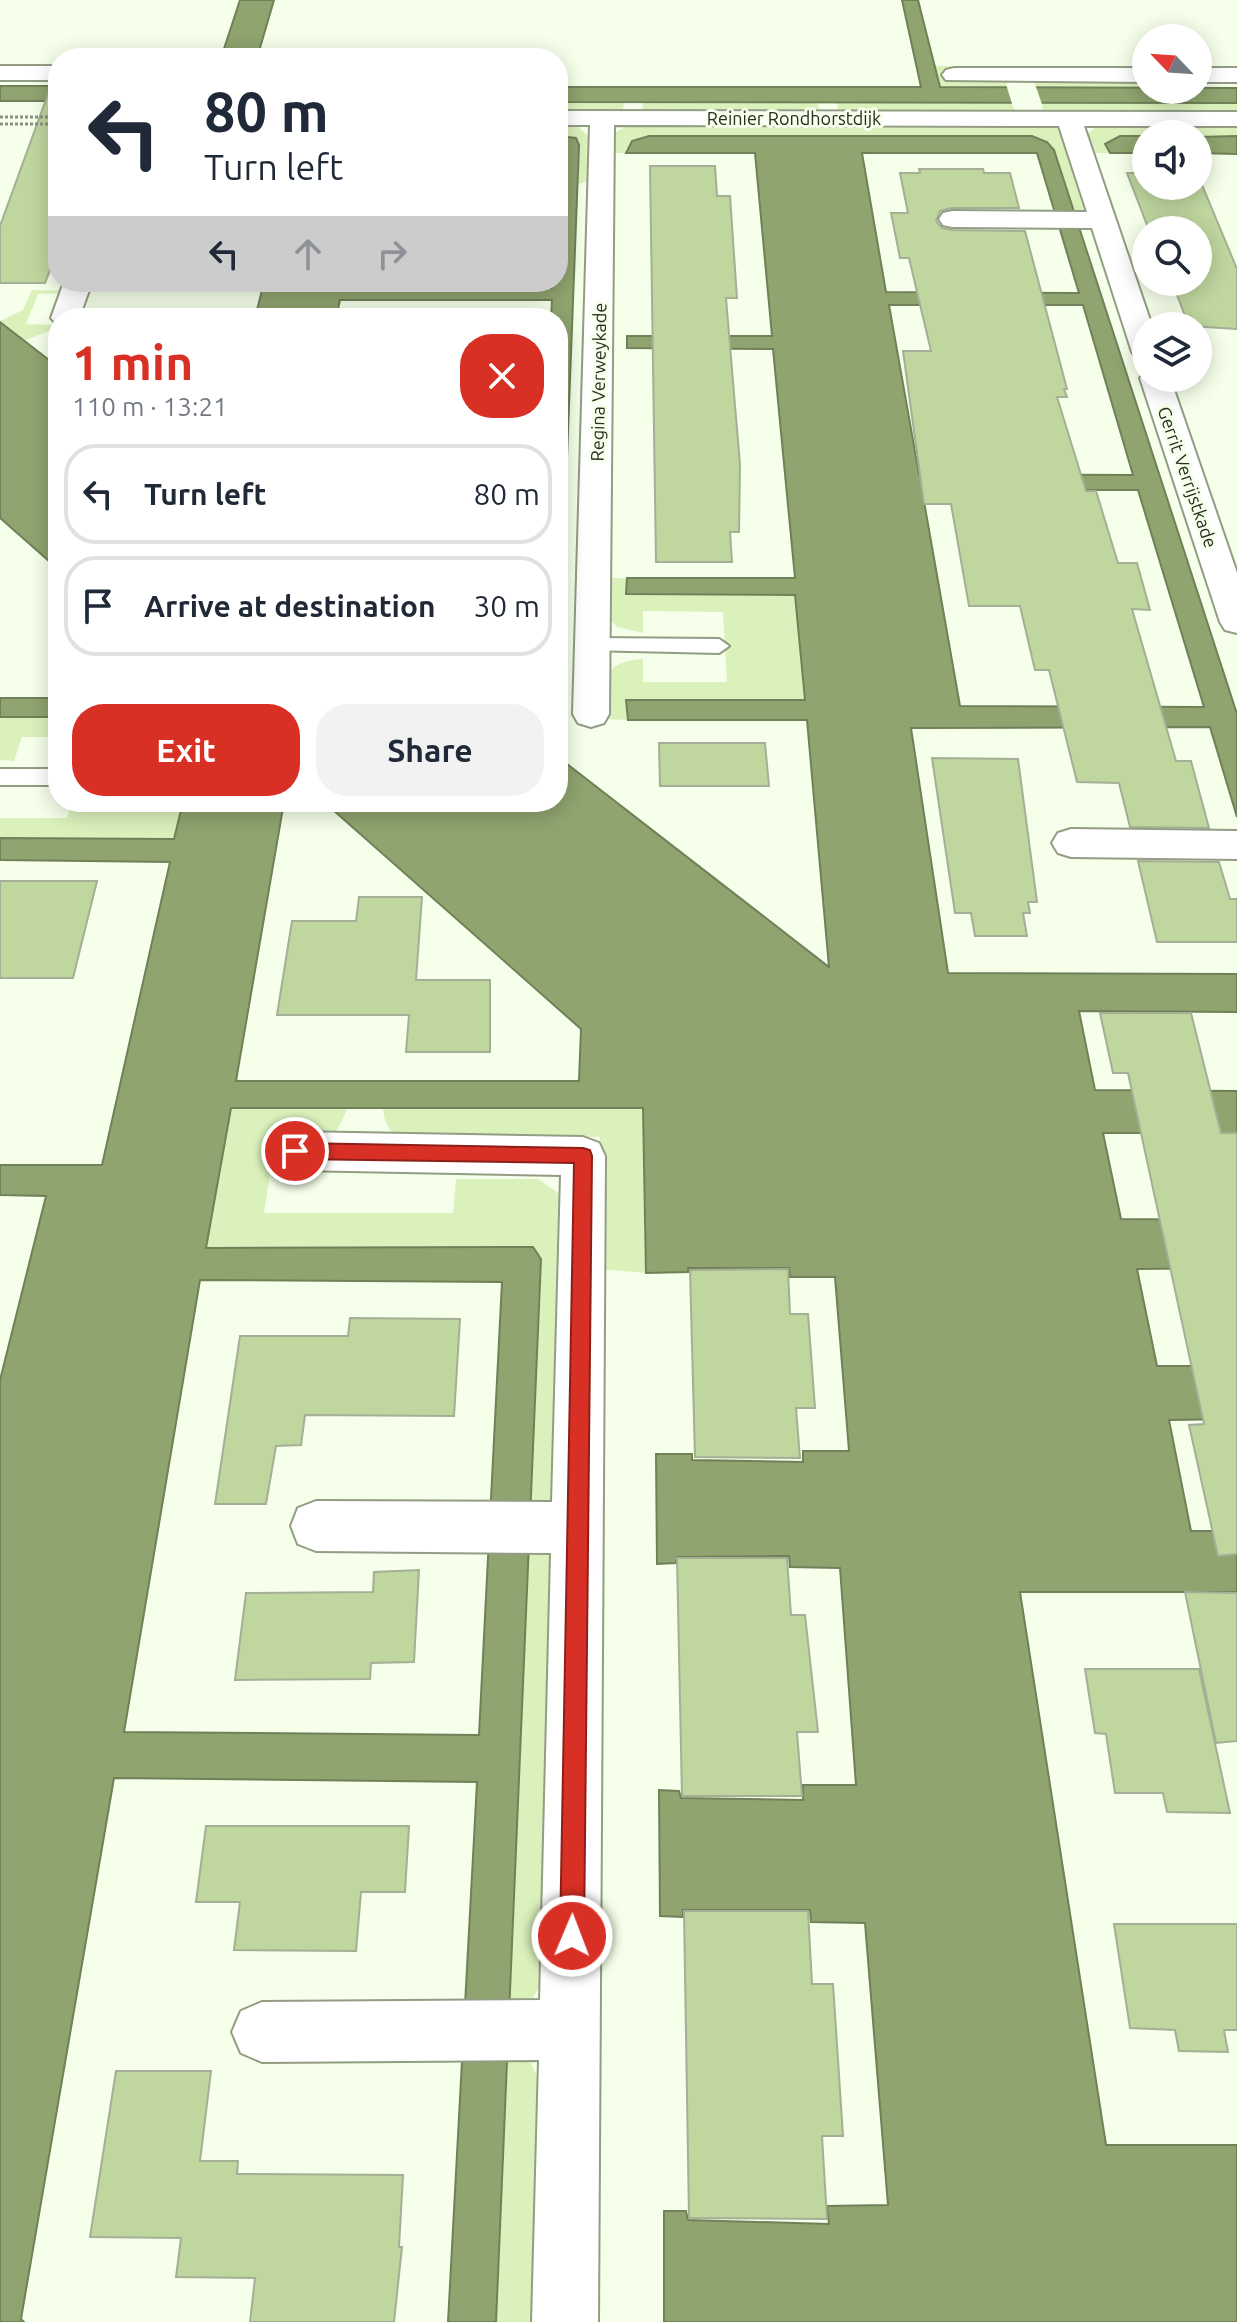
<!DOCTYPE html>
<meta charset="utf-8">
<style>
body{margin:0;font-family:Ubuntu,sans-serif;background:#f2f2f3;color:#1f2937;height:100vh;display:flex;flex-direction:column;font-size:30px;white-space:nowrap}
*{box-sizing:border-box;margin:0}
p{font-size:26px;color:#747a83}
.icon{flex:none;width:44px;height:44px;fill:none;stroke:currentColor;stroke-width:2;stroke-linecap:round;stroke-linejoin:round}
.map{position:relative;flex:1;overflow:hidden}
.side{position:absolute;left:48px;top:308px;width:520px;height:504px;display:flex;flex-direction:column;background:#fff;border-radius:32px;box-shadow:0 4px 20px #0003}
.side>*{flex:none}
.guide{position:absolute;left:48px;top:48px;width:520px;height:244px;border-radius:32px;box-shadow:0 4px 20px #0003;background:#fff;color:#1f2937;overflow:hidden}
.needle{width:52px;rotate:295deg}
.buttons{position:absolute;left:1132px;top:24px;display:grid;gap:16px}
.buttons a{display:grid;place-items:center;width:80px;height:80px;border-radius:50%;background:#fff;box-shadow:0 4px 20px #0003;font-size:40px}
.pin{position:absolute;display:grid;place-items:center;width:68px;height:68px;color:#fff;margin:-34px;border:4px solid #fff;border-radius:50%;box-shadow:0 2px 8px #0007}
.me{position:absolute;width:88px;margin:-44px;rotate:1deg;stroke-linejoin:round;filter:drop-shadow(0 0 6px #0008)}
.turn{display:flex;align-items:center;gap:28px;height:168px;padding:0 24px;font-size:36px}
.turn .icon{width:104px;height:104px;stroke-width:2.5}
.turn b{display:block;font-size:56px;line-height:68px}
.lanes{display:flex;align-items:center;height:76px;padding:0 24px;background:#0003;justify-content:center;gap:40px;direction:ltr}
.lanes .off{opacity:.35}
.round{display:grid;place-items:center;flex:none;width:84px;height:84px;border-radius:32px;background:#f2f2f3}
.summary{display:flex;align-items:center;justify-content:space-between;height:136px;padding:0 24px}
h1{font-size:48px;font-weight:700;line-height:60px;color:#d93025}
.button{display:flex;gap:16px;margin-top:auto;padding:16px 24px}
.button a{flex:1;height:92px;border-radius:32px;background:#d93025;color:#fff;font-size:32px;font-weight:700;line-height:92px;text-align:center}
.button a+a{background:#f2f2f3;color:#1f2937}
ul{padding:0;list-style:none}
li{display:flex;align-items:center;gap:24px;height:100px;margin:0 16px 12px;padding:0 8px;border:4px solid #e0e1e3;border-radius:32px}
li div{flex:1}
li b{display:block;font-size:30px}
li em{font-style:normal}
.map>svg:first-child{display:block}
.green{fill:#dbf1bc}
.water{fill:#8fa46f;stroke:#708058;stroke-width:2;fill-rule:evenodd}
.pier{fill:#f5ffe9}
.building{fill:#bfd69f;stroke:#a4af95;stroke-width:2}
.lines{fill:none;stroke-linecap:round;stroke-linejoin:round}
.lane-casing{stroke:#929d83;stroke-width:4}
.street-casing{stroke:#929d83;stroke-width:4}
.path{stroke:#8a9181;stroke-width:3;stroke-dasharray:3 2;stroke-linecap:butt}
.lane{fill:#fff;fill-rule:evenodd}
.street{fill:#fff;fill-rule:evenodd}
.route{fill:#d93025;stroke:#8d1f18;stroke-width:2}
.labels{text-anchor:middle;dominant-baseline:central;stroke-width:6;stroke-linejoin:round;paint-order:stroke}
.far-street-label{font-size:18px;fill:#282d22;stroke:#f5ffe9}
</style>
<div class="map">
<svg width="1237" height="2322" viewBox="0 0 1237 2322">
<rect width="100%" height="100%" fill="#f5ffe9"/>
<g class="green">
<polygon points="935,66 951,66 954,79 999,79 1007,82 1008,88 939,87"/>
<polygon points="1039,79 1146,79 1146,88 1035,88 1034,82"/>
<polygon points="558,102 624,102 623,109 618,114 558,113"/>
<polygon points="643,102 818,103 819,110 814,114 648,114 642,109"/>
<polygon points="837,103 1012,103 1015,110 1008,114 839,114"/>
<polygon points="1040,103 1237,103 1237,115 1051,114 1043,110"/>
<polygon points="558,127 578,127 593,140 592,181 578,184 579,145 567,136 558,136"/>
<polygon points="625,127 1063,128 1090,211 1075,215 1054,150 1047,142 626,148 626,153 612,153 614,133"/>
<polygon points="1094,128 1237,128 1237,136 1198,137 1198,134 1120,136 1105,144 1110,153 1090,153 1083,139"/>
<polygon points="32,290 66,291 65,293 38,294 26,324 53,325 51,330 24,341 0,321 23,310"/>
<path d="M608,578h19v16l168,1 10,105h-179l2,20 -24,-1 4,-46c9,-11 21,-13 35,-14v23h84l-4,-70 -80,-1v22l-26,-6 -9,-10z"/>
<polygon points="0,717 58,717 58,737 22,737 14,761 0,760"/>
<polygon points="72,802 183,802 175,839 0,838 0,818 67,818"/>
<polygon points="230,1108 348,1108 334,1136 276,1135 264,1213 453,1213 456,1179 538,1179 561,1195 560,1492 547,1505 530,1510 541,1259 533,1247 206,1248"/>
<polygon points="383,1108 644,1108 646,1273 598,1269 600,1137 394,1136 385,1121"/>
<polygon points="529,1545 545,1549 557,1563 545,1975 531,2002 510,2006"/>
<polygon points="508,2059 531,2063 543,2089 538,2322 496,2322"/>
</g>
<g class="water">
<polygon points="240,0 274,0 257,58 221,58"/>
<polygon points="902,0 918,0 940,87 1237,88 1237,103 558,102 558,87 921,87"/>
<rect x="0" y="86" width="58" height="15"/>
<polygon points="558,136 576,138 579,145 558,692 558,318 551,318 552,300 340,300 336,318 255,318 264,282 343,282 343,288 552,288 552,282 558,282"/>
<path d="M649,136h383l15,6 7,8 183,564v103l-27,-90 -299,1 37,245 289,1v38l-158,-1 16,79 142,1v42h-134l18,86 116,1v48l-100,1 20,97h80v53l-68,1 22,111h46v61h-217l86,553h131v177h-573v-111h22l2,9 141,4 -2,-18 61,-1 -23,-282 -54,-1 -1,-12h-127v7l-23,-1 -1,-126 20,1 2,7 122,2v-15h53l-16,-217 -50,-1 -1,-11 -112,1 -1,6 -19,1 -1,-110h36v6l111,2v-11h46l-14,-174h-45l-1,-9h-101v4l-42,1 -3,-165h-412l-25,140 327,-1 8,12 -45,1063h-48l29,-540 -363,-4 -93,541 3,3h-24v-942l46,-184 -46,-1v-30h102l68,-303 -170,-2v-22l174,1 9,-37h101l-48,279h343l2,-52 -257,-227h234v-45l271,210 -22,-247h-179l-2,-20h179l-10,-105 -169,-1 1,-16h168l-22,-229 -146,-1v-12h145l-17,-183h-129l6,-12zM862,153h175l42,140 -193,-1zM889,305h194l50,170 -214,-1zM922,490h216l66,217 -244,-1zM200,1280l302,2 -23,453 -355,-3z"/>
<polygon points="1120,136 1146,136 1146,153 1110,153 1105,144"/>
<polygon points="1237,136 1237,154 1198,153 1198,137"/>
<polygon points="0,322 58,367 58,569 0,518"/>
<rect x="0" y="698" width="58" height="19"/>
</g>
<polygon class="pier" points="1006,84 1035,84 1043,107 1013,107"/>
<g class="building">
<polygon points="52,83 58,83 58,250 45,283 0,283 0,226"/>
<polygon points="650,166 715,166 717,196 730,196 737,298 726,298 740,465 739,532 730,532 732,562 656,562"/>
<polygon points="919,169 983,169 984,173 1010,173 1019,208 951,208 940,211 936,221 942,228 952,230 1025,231 1067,389 1064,389 1067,397 1057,397 1086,491 1096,491 1118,563 1137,563 1150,610 1132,609 1176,761 1191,761 1209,828 1130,827 1119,783 1077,782 1049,670 1035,670 1020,606 969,606 951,504 924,504 903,351 931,351 909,258 900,258 891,213 908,213 900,173 920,173"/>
<polygon points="1127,173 1146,173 1146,186 1198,186 1200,180 1237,269 1237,329 1189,326 1172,282 1198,282 1198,230 1149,230"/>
<polygon points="659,743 765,743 769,786 660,786"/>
<polygon points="932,758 1018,759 1037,902 1028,902 1030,913 1023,913 1027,936 975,936 971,913 955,913"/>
<polygon points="1138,861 1219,862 1230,899 1237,899 1237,942 1157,942"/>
<polygon points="0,881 97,881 73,978 0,978"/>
<polygon points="359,897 422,897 416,980 490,980 490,1052 406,1052 409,1015 277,1015 292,921 356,921"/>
<polygon points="1100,1013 1191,1013 1221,1133 1237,1133 1237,1554 1218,1556 1189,1425 1204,1424 1128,1073 1113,1073"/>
<polygon points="788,1269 790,1314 808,1314 815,1408 796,1408 800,1458 695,1457 690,1270"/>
<polygon points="350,1318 460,1319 454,1416 305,1415 301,1445 276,1446 266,1504 215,1504 240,1336 348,1336"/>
<polygon points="677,1558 787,1558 791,1615 805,1615 818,1732 797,1732 802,1796 682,1796"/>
<polygon points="419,1570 414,1662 371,1663 370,1679 235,1680 246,1593 373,1592 374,1572"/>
<polygon points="1185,1592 1237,1593 1237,1741 1216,1743"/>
<polygon points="1085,1669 1199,1669 1230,1813 1167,1812 1163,1793 1115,1793 1106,1734 1095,1733"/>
<polygon points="206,1826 409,1826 405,1892 361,1892 356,1951 234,1950 240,1902 196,1902"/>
<polygon points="684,1911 808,1911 812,1984 833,1984 843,2136 822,2136 827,2219 689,2218"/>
<polygon points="1114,1924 1237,1924 1237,2030 1224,2030 1228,2052 1179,2051 1175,2030 1130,2028"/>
<polygon points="116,2071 211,2071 200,2161 238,2161 237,2174 403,2175 399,2247 402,2247 394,2322 250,2322 255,2278 176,2277 181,2238 90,2237"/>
</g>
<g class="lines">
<defs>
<g id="lane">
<polygon points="592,638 719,639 729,646 719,653 585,650 582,645"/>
<rect x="0" y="769" width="58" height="16"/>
</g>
<g id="street">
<rect x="0" y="66" width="58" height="14"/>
<polygon points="954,68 1146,68 1146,82 946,80 942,75 946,70"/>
<rect x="1198" y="68" width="39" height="14"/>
<polygon points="558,111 1237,112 1237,126 1084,126 1152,326 1146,326 1146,361 1136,358 1132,352 1092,228 952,227 943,225 939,219 943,213 952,211 1087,212 1059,126 614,125 609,714 604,723 591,727 578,723 573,714 590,125 558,125"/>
<polygon points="64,282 92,282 79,318 58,318 58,325 51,318"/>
<polygon points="1146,371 1146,378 1170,378 1237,573 1237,633 1225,630 1220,622 1140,378"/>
<polygon points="1071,829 1237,831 1237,859 1071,857 1058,853 1052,843 1058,833"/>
<polygon points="295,1132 583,1137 599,1143 605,1156 598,2322 532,2322 539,2060 262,2062 241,2053 232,2032 241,2011 262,2002 540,2000 551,1553 316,1551 298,1544 291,1526 298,1508 316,1501 552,1502 561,1175 295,1170 280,1164 273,1151 280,1138"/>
</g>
</defs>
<use href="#lane" class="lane-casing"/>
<use href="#street" class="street-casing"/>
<g class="path">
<polyline points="0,117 58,117"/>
<polyline points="0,124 58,124"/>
</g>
<use href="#lane" class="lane"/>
<use href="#street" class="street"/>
</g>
<polygon class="route" points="295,1143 583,1148 590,1150 592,1156 584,1936 580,1944 572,1948 563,1944 560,1936 574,1163 295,1159 289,1156 286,1151 289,1145"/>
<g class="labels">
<g class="far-street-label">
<text x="794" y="118">Reinier Rondhorstdijk</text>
<text transform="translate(598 382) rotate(-89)">Regina Verweykade</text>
<text transform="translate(1188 477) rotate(71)">Gerrit Verrijstkade</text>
</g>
</g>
</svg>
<div class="buttons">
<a><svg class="needle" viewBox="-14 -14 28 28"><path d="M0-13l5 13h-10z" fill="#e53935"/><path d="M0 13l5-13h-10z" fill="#747a83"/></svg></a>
<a><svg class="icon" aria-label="sound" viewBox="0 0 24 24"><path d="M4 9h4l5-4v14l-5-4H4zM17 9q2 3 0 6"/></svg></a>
<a><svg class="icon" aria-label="search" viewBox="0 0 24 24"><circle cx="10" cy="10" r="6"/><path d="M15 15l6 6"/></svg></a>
<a><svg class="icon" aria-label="layers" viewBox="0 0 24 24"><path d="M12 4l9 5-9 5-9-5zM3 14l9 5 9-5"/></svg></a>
</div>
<div class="pin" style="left:295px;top:1151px;background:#d93025"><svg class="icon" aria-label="arrive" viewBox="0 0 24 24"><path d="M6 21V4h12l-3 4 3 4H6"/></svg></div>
<svg class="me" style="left:572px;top:1936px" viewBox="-20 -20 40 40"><circle r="17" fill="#d93025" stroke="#fff" stroke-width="3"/><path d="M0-11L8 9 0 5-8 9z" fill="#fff"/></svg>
<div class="guide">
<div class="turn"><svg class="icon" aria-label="left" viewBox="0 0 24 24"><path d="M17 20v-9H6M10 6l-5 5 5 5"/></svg><div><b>80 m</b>Turn left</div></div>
<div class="lanes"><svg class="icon" aria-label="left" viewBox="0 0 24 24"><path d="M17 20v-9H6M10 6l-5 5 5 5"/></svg><svg class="icon off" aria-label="ahead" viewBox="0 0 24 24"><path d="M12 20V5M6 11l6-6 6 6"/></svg><svg class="icon off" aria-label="right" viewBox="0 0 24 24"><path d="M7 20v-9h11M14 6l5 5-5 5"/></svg></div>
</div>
<section class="side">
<div class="summary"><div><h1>1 min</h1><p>110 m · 13:21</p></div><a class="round" style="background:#d93025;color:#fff"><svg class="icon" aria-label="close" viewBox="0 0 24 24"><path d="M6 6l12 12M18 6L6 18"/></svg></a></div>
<ul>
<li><svg class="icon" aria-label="left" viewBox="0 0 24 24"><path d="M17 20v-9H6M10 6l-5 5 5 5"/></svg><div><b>Turn left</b></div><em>80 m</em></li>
<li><svg class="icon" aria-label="arrive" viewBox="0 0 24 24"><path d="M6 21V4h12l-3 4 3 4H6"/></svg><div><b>Arrive at destination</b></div><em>30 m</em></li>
</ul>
<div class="button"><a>Exit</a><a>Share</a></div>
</section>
</div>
